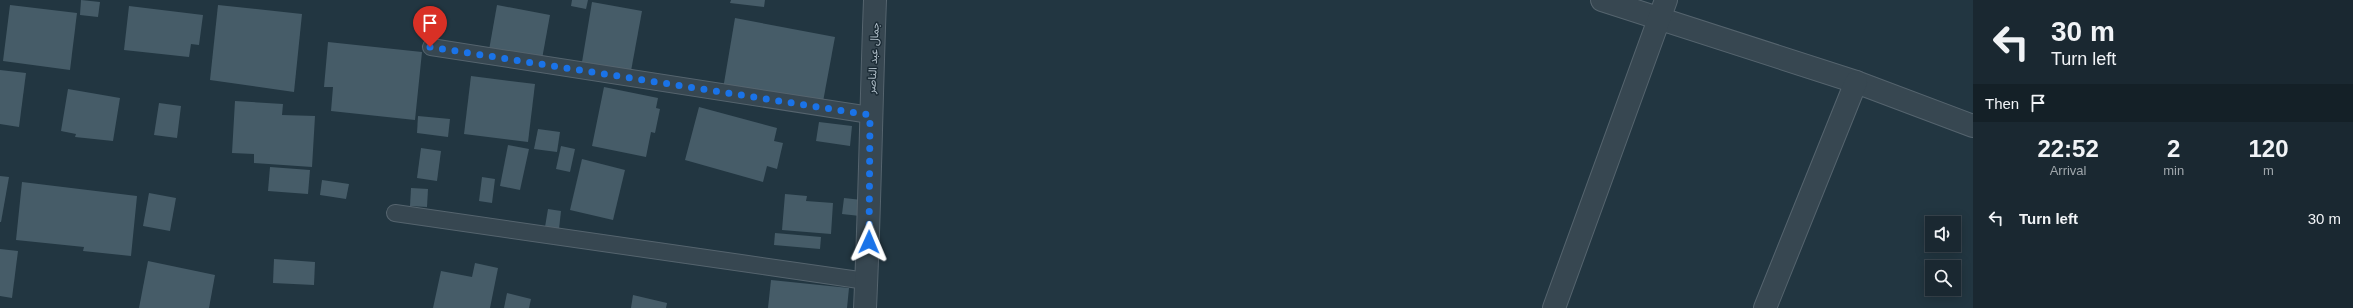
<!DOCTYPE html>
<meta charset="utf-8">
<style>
body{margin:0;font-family:Helvetica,"Noto Sans Arabic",sans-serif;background:#27343d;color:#f1f3f6;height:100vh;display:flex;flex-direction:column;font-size:15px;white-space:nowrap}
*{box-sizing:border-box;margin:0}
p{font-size:13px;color:#9fa6ab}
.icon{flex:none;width:22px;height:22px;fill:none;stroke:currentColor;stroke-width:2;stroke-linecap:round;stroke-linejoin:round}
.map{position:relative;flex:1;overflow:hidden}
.sheet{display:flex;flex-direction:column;background:#1a2831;width:380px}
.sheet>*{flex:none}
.guide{background:#1a2831;color:#f1f3f6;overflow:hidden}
.controls{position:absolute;left:1925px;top:216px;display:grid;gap:8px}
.controls a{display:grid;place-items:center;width:36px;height:36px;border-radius:0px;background:#1a2831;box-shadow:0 2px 10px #0003,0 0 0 1px #38444d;font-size:20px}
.pin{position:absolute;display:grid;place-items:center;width:34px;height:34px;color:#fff;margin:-41px -17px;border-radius:50% 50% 50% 0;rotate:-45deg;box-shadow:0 0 4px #0007}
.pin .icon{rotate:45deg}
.me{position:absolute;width:44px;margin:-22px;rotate:1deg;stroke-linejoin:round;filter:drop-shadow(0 0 3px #0008)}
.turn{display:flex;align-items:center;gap:14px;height:84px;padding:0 12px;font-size:18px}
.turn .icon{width:52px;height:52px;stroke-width:2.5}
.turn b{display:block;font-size:28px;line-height:34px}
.then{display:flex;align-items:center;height:38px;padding:0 12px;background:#0003;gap:8px;font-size:15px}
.eta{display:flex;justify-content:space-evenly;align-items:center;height:68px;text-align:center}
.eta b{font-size:24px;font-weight:700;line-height:28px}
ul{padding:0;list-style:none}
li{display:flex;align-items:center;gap:12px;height:56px;padding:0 12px}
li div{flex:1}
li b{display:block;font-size:15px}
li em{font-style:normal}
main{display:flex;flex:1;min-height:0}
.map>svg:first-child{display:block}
.building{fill:#465c68}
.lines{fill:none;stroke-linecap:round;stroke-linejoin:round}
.service-casing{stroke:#55646e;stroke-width:18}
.minor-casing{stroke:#55646e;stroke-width:24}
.service{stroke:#374751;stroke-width:16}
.minor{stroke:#374751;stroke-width:22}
.route{stroke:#1a73e8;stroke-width:7;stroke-dasharray:0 12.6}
.labels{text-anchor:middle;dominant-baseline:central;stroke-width:3;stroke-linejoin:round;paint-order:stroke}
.street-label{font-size:11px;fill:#b3c1cb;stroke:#1c2c36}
</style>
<main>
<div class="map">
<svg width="1973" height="308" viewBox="0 0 1973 308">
<rect width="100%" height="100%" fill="#223641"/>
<g class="building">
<polygon points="81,0 100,2 98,17 80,15"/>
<polygon points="572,0 588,0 586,9 571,6"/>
<polygon points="731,0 765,0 764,7 730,3"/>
<polygon points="592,2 642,11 631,71 582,62"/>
<polygon points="10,5 77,13 70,70 3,61"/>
<polygon points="218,5 302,14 294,92 210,80"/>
<polygon points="497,5 550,15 542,59 489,50"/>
<polygon points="129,6 203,15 199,45 191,44 189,57 124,50"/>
<polygon points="735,18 835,37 822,107 723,89"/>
<polygon points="328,42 422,52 415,120 331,111 333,87 324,87"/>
<polygon points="0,70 26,73 19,127 0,124"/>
<polygon points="471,76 535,84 528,142 464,134"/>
<polygon points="604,87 658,98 656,108 660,109 655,133 651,132 646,157 592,146"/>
<polygon points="68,89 120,98 113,141 75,137 76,134 61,131"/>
<polygon points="235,101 283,104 282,115 315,116 312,167 254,163 254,154 232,153"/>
<polygon points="159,103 181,106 177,138 154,135"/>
<polygon points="699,107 777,128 774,141 783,143 777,169 767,166 763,182 685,160"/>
<polygon points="418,116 450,119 448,137 417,133"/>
<polygon points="819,122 852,126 850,146 816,141"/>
<polygon points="538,129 560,132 557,152 534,149"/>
<polygon points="508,145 529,149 520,190 500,186"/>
<polygon points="561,146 575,149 570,172 556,169"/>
<polygon points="421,148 441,151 437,181 417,178"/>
<polygon points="582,159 625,170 613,220 570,210"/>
<polygon points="270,167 310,170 308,194 268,191"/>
<polygon points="0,176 9,177 1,222 0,222"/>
<polygon points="482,177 495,179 492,203 479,201"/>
<polygon points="322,180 349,184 346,199 320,195"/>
<polygon points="22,182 137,196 131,256 83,251 84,247 16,240"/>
<polygon points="411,188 428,189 427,207 410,206"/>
<polygon points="149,193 176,198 170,231 143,226"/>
<polygon points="785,194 807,196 806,201 833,203 831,234 782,230"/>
<polygon points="844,198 862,200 860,216 842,214"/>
<polygon points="548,209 561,211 559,229 545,227"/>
<polygon points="775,233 821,237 820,249 774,245"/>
<polygon points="0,249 18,251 12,298 0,296"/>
<polygon points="274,259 315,262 314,285 273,283"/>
<polygon points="148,261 215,275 209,308 139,308"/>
<polygon points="475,263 498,268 490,308 433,308 441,271 472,277"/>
<polygon points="771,280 849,288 847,308 768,308"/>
<polygon points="507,293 531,299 529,308 504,308"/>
<polygon points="633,295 667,303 666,308 631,308"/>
</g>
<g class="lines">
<defs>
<g id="service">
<polyline points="431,47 870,115"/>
<polyline points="395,213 866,281"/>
</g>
<g id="minor">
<polyline points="1602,0 1856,82 1973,126"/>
<path d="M865,308c5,-103 6,-205 10,-308"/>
<polyline points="1554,308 1666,0"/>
<polyline points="1765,308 1856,82"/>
</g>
</defs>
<use href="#service" class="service-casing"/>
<use href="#minor" class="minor-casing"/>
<use href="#service" class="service"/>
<use href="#minor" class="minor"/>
</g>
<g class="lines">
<polyline class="route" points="430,47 870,115 869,242"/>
</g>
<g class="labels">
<g class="street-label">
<text transform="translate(873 58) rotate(-87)">جمال عبد الناصر</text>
</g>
</g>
</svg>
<div class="controls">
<a><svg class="icon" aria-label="sound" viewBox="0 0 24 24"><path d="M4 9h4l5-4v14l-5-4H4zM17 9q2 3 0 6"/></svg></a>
<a><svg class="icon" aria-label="search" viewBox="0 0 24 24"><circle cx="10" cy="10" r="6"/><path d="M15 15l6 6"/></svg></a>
</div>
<div class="pin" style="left:430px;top:47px;background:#d93025"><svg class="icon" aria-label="arrive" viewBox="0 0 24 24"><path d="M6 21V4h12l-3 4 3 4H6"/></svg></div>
<svg class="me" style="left:869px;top:242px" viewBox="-20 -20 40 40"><path d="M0-17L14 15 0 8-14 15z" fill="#1a73e8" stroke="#fff" stroke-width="4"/></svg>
</div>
<section class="sheet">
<div class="guide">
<div class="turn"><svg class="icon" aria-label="left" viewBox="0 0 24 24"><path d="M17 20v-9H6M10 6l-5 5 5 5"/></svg><div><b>30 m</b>Turn left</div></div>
<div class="then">Then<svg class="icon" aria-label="arrive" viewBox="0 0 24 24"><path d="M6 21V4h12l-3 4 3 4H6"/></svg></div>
</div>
<div class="eta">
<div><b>22:52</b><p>Arrival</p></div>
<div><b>2</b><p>min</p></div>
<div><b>120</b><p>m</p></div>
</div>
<ul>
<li><svg class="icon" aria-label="left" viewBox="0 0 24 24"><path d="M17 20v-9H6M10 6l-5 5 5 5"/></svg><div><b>Turn left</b></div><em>30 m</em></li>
</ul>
</section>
</main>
